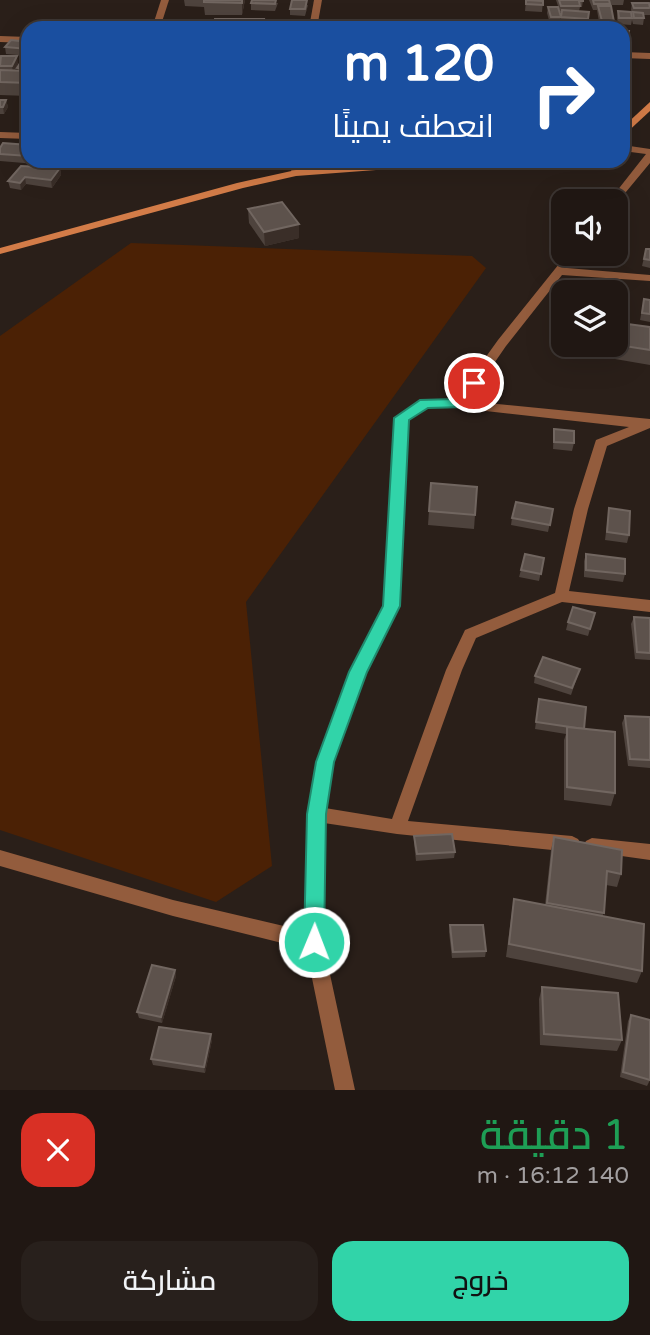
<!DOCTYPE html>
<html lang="ar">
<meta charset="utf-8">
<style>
body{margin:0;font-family:"Varela Round",Cairo,sans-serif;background:#28201c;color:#f1f3f6;direction:rtl;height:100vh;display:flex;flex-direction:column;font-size:26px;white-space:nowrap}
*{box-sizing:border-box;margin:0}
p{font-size:23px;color:#a29fa0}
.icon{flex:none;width:38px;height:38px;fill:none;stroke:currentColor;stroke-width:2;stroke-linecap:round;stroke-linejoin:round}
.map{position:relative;height:1090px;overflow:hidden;direction:ltr}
.panel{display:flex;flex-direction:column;background:#201713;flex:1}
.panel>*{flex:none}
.top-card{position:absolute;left:21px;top:21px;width:609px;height:147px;border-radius:21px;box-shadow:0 7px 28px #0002,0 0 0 2px #3d3633;direction:rtl;background:#1a4fa0;color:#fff;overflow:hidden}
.buttons{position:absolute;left:551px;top:189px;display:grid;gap:14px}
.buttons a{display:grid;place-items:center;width:77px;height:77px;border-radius:14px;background:#201713;box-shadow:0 7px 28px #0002,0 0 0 2px #3d3633;font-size:35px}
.pin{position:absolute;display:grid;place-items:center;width:60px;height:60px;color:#fff;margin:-30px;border:4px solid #fff;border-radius:50%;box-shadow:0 2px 7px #0007}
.me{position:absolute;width:77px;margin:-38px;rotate:1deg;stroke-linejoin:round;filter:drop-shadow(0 0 5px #0008)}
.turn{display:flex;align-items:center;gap:24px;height:147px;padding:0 21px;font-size:32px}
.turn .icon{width:91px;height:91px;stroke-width:2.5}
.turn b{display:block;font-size:49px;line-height:60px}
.round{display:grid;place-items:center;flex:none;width:74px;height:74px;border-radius:21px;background:#28201c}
.headline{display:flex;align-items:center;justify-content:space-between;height:119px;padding:0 21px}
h1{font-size:42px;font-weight:600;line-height:52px;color:#1e9e55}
.primary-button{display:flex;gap:14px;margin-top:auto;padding:14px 21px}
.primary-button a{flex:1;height:80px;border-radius:21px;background:#31d4a9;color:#111;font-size:28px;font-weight:600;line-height:80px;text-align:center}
.primary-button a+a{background:#28201c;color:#f1f3f6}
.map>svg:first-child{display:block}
.green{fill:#4b2105}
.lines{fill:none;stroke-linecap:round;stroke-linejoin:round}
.street{fill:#935c3d;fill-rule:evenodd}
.secondary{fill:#d37c48;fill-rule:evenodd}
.wall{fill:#4e433d}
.shaded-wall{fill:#3a2e28}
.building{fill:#5d524c;stroke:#716660;stroke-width:2}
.route{fill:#31d4a9;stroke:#208a6e;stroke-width:2}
</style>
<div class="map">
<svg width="650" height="1090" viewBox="0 0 650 1090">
<rect width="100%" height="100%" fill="#2a1f19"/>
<polygon class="green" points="131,243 472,256 486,268 246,602 272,866 216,902 0,830 0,336"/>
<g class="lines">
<g class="street">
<polygon points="161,0 169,0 160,28 152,28"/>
<polygon points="314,0 322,0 317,28 309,28"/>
<polygon points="0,36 28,37 28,43 0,42"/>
<polygon points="623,52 650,53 650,59 623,58"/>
<polygon points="0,132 28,133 28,139 0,138"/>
<polygon points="623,145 650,149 650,163 616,204 616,201 609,201 646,154 623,151"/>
<polygon points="292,161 302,161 300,175 291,173"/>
<path d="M567,254h12l-12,14 83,7v6l-88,-6 -56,71 -38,55 182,18v9l-43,18 -19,63 -19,82 81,9v12l-88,-10 -86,36 -14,32 -54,151 164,15 6,3 3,5 -3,5 -6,3 -175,-18 -73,-11 -1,119 32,148h-20l-29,-141 -133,-33 -173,-50v-16l173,50 132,31 3,-117 9,-52 33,-90 34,-66 11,-188 26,-18h34l43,-60zM427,407l32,1 170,19 -33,13 -1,3 -21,66 -19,84 -90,37 -19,40 -54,149 -67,-11 8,-46 33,-90 32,-66 9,-186z"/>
<polygon points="592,838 650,844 650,860 586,851 583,846 586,841"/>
</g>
<g class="secondary">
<polygon points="650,102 650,111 623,136 623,127"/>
<polygon points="416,161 461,161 456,164 296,176 243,188 0,254 0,248 237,183 296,170"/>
</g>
</g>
<g class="wall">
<polygon points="184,0 245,0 242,15 205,15 204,7 185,6"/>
<polygon points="526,0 543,1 542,12 525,11"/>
<polygon points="556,0 583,0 582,7 580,7 579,11 589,12 587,26 560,24 562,12 560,12"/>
<polygon points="589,0 624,0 623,5 610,5 614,22 613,28 600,28 597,10 593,10"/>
<polygon points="251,3 278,3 275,11 251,10"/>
<polygon points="632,3 650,6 650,15 644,15 644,18 643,25 633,24 632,20 631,25 618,24 617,18 618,11 632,17 632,14 631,10"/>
<polygon points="308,5 305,16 290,15 290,9"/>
<polygon points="548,7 561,17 560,24 550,24 547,13"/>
<polygon points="264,19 264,28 214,28 214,25"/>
<polygon points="623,31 629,31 627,44 623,44"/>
<polygon points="28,42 28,56 6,54 5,47"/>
<polygon points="28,57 28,96 0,95 0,58 18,63 15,70 18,70 17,68"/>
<polygon points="623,75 627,87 626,94 623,94"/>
<polygon points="0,100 6,100 8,107 4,114 0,114"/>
<polygon points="28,145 28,161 37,161 36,164 0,161 0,148"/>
<polygon points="60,168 61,175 52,188 26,184 21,190 10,188 8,181"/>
<polygon points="248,209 299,224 299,238 265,246 249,223"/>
<polygon points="646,249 650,249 650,268 642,266"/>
<polygon points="644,299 650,300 650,322 640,320"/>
<polygon points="620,323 650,327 650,365 615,359 617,337"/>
<polygon points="554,429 574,443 572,451 553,449"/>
<polygon points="431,483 475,515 474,529 428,525"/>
<polygon points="609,508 629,535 627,543 605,540"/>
<polygon points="553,509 548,532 511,525 512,518"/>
<polygon points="586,554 625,574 623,582 584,577 584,561"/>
<polygon points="544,558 539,581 519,577 521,570"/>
<polygon points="595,613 588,636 566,630 568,622"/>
<polygon points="634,617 650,618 650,660 635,659 631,624"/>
<polygon points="580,669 571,695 534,683 535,676"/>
<polygon points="539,699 584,729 615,793 611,806 564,800 564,740 566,734 535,729"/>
<polygon points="625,716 650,717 650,768 628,766 622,723"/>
<polygon points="414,836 455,852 454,858 416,861 414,843"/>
<polygon points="554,837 621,874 617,887 606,885 603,916 642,971 637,983 506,957 512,911 514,899 545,905 551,850"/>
<polygon points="450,925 486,951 485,957 452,958 449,932"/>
<polygon points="175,970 176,976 162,1023 139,1018 137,1012"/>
<polygon points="542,987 622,1040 617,1051 540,1045 539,999"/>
<polygon points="631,1015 650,1080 647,1086 620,1077 628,1021"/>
<polygon points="212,1040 205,1073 153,1065 151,1059"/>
</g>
<g class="shaded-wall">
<polygon points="242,0 245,0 242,15"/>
<polygon points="17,56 18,63 13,73 12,66"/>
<polygon points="6,100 8,107 4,114 3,107"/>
<polygon points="60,168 61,175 52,188 51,180"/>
<polygon points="25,177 26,184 21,190 20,183"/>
<polygon points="299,224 299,238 265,246 264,232"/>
<polygon points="175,970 176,976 162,1023 161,1017"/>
<polygon points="211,1034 212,1040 205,1073 204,1067"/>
</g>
<g class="building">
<polygon points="204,0 242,0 242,3 204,2"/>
<polygon points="252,0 276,0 275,4 251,3"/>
<polygon points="292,0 307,0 305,9 290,9"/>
<polygon points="526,0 543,1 543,5 526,4"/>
<polygon points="559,0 583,0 583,1 579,1 580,6 561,6"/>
<polygon points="593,0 609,0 610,4 594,4"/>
<polygon points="632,3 649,3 650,8 634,8"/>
<polygon points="598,6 611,6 614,22 602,21"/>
<polygon points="548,7 558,7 561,17 551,17"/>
<polygon points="562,10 589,12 588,19 561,17"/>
<polygon points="618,11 631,12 632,18 619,18"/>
<polygon points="633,12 643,13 644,18 634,18"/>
<polygon points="215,19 264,19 263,25 214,25"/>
<polygon points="623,31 629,31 628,38 623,37"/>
<polygon points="11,40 28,42 28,49 5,47"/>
<polygon points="1,56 17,56 12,66 0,66"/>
<polygon points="24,57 28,57 28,69 17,68"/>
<polygon points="0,70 28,71 28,83 0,82"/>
<polygon points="623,75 624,75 627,87 623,87"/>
<polygon points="0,100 6,100 3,107 0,107"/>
<polygon points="3,143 28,145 28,156 0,154 0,148"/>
<polygon points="21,166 60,168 51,180 25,177 20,183 8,181"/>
<polygon points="282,202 299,224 264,232 248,209"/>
<polygon points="646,249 650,249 650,260 644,259"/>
<polygon points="644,299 650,300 650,314 642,313"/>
<polygon points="620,323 650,327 650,350 618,345"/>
<polygon points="554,429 574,431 574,443 554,442"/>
<polygon points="431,483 477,487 475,515 429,511"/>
<polygon points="516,502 553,509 550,525 512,518"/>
<polygon points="609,508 630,511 629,535 607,532"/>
<polygon points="525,554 544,558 541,574 521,570"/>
<polygon points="586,554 625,559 625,574 586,570"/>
<polygon points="573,607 595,613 590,629 568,622"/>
<polygon points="634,617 650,618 650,653 637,652"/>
<polygon points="543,657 580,669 572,688 535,676"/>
<polygon points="539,699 586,707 584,729 536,722"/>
<polygon points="625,716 650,717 650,760 630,759"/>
<polygon points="567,727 615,732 615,793 567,787"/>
<polygon points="452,834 455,852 417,854 414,836"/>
<polygon points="554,837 622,850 621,874 607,871 604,913 547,903"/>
<polygon points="514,899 644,924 642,971 509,944"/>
<polygon points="450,925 483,925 486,951 453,952"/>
<polygon points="152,965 175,970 161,1017 137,1012"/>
<polygon points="542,987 618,993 622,1040 544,1034"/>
<polygon points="631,1015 650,1020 650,1080 623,1072"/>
<polygon points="159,1027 211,1034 204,1067 151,1059"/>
</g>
<polygon class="route" points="474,379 481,383 464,407 428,408 409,420 400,606 367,672 334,762 326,814 324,942 321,949 314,952 307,949 304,942 307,814 316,762 349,672 383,606 394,418 420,400 455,399 469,380"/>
</svg>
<div class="buttons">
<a><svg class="icon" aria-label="sound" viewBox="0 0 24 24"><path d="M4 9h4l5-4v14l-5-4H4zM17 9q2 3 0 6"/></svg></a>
<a><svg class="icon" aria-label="layers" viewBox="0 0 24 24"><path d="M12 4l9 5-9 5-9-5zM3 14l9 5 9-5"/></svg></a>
</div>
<div class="pin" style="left:474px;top:383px;background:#d93025"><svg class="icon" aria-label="arrive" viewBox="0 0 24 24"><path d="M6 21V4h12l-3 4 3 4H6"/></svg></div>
<svg class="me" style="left:314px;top:942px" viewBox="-20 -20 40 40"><circle r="17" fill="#31d4a9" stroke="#fff" stroke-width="3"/><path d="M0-11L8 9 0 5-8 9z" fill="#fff"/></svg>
<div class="top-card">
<div class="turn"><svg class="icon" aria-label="right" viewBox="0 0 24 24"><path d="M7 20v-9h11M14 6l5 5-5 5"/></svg><div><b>120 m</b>انعطف يمينًا</div></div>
</div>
</div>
<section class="panel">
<div class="headline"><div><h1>1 دقيقة</h1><p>140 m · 16:12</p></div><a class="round" style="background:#d93025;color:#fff"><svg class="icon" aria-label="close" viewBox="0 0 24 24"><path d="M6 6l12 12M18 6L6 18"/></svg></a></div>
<div class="primary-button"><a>خروج</a><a>مشاركة</a></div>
</section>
